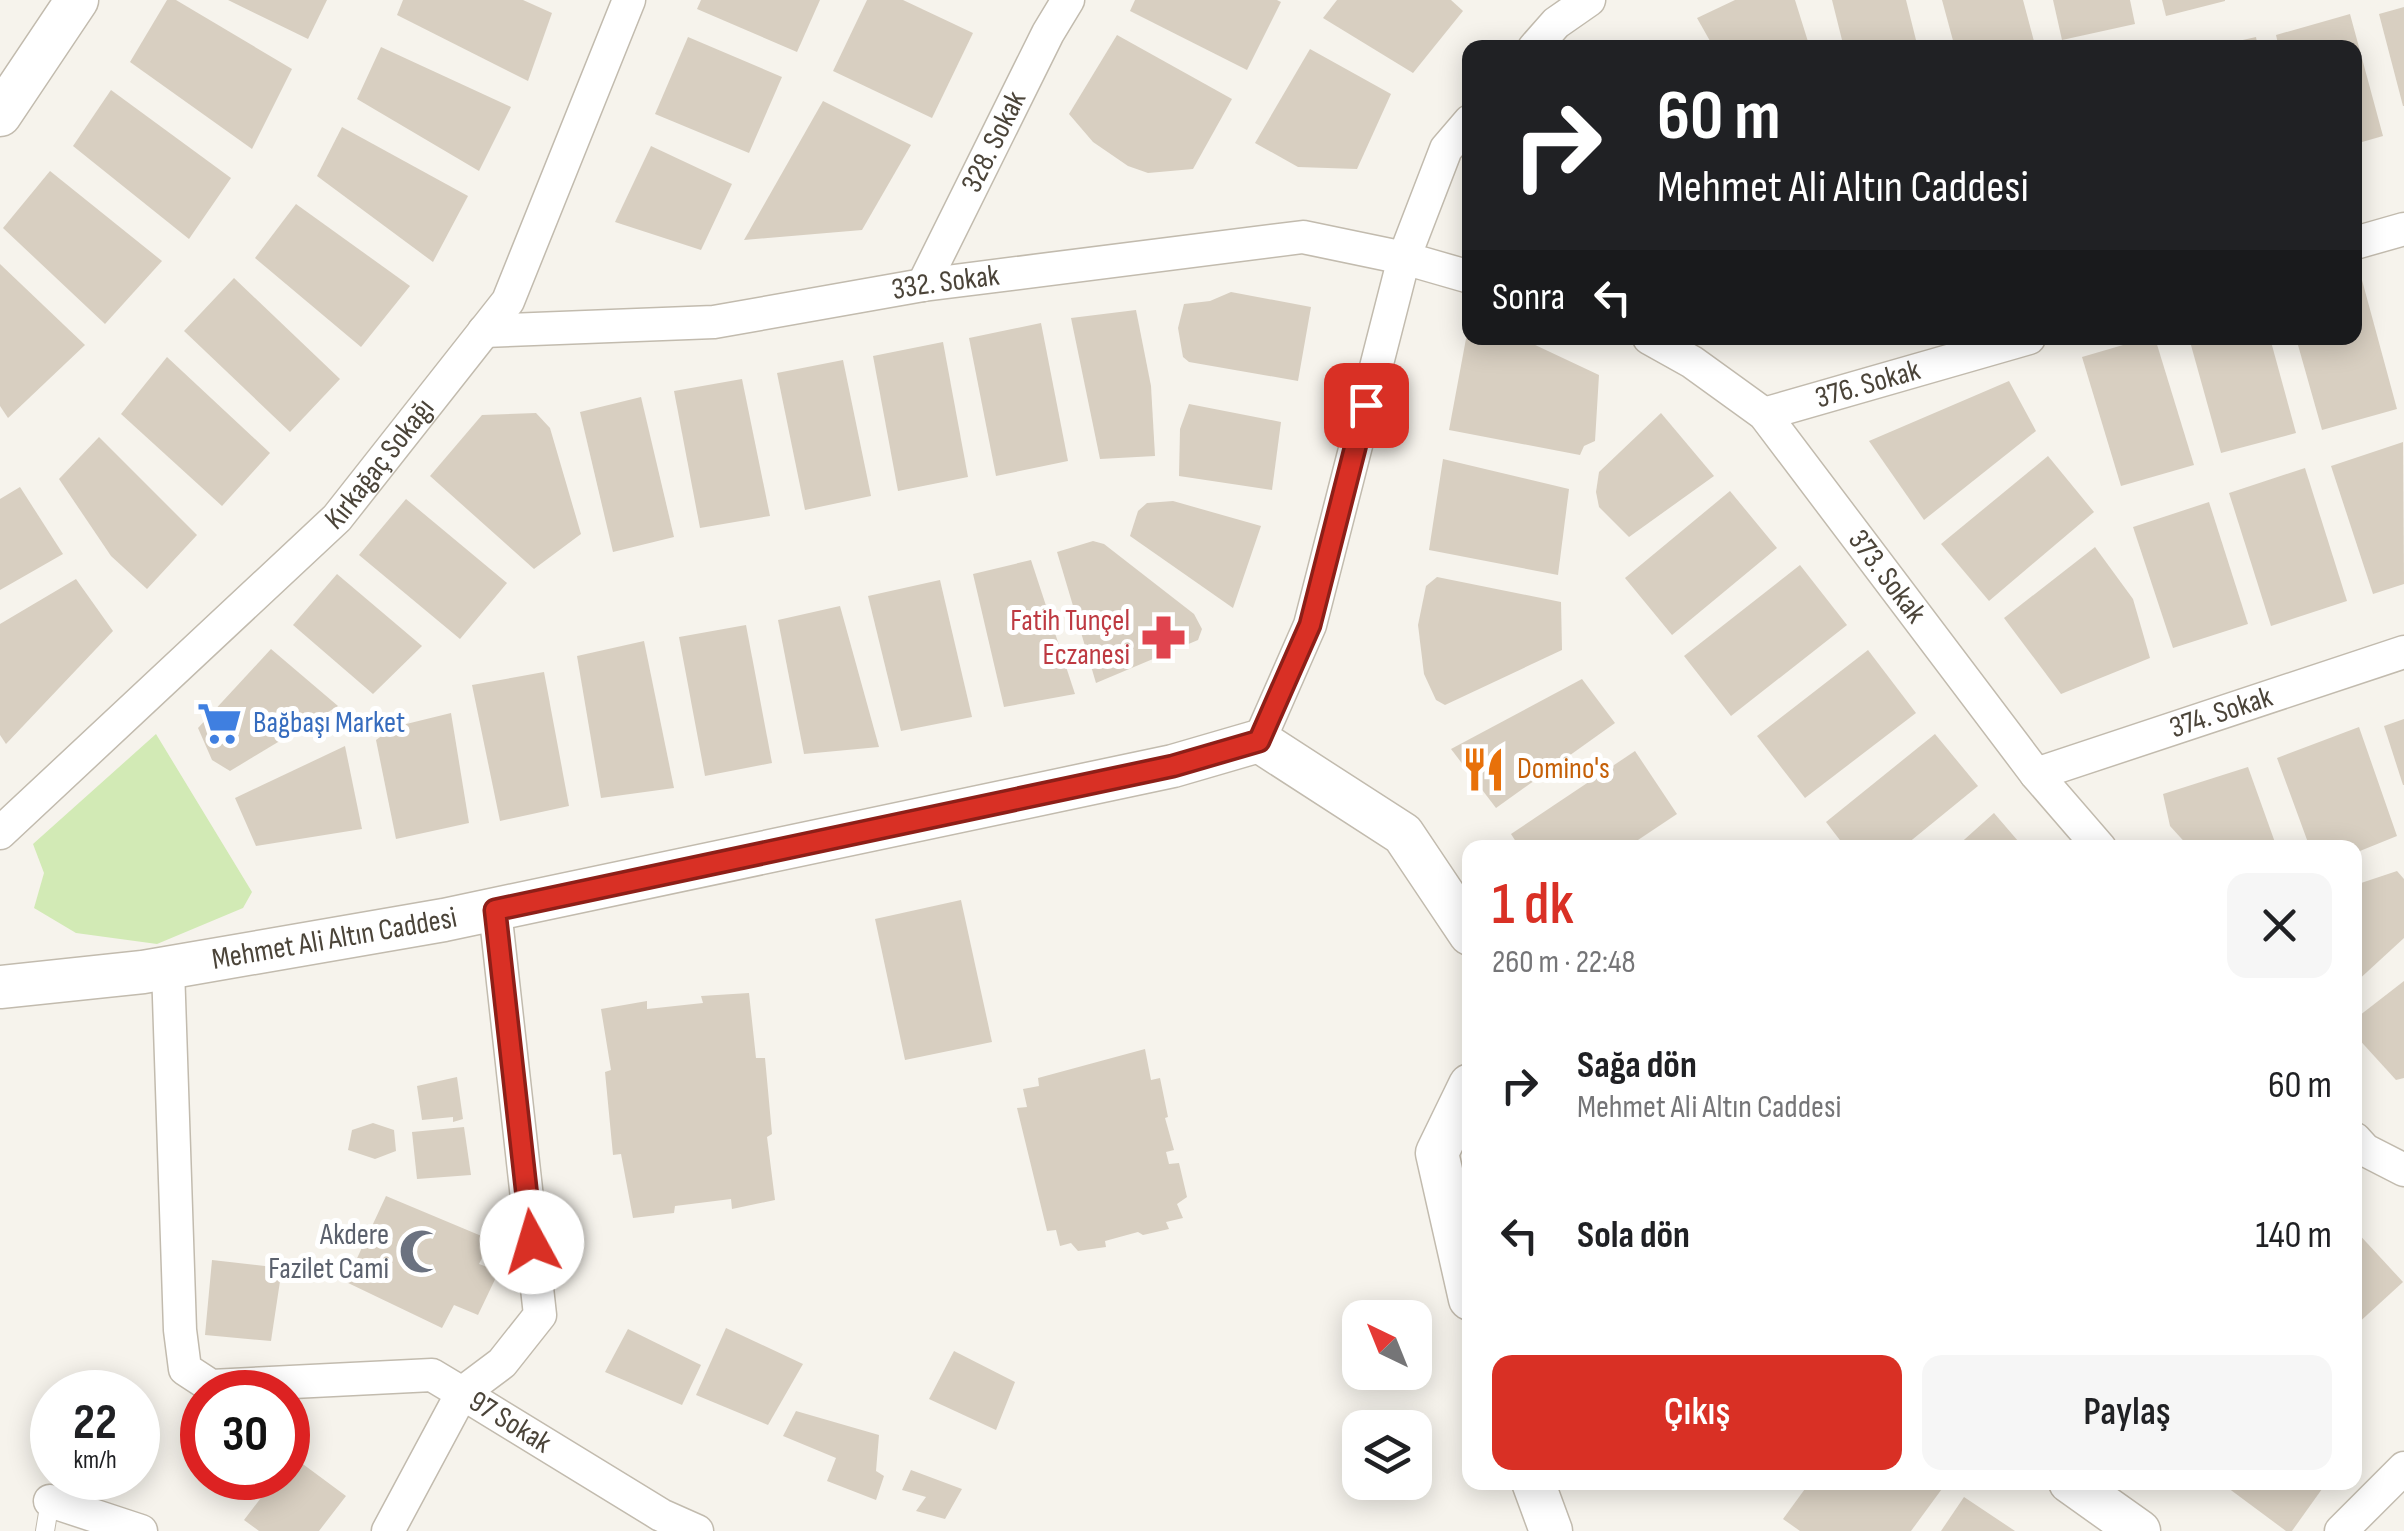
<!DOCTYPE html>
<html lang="tr">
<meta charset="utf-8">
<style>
body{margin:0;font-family:"Sofia Sans Condensed",sans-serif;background:#f6f6f6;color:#202124;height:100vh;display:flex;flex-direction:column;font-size:38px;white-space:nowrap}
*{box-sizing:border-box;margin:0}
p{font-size:32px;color:#757577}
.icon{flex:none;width:55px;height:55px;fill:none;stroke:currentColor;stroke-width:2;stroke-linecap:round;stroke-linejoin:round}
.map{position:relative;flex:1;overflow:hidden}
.drawer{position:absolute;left:1462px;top:840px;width:900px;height:650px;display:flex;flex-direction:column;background:#fff;border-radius:20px;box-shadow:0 5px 25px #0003}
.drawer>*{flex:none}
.hud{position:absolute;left:1462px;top:40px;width:900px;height:305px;border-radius:20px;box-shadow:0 5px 25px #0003;background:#202124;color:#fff;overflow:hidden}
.needle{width:65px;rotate:317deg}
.controls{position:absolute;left:1342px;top:1300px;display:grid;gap:20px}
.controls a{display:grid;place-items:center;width:90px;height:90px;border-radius:20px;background:#fff;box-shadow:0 5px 25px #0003;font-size:50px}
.speed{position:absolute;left:30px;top:1370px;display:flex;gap:20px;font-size:50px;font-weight:700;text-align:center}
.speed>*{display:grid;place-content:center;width:130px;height:130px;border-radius:50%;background:#fff;box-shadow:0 5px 25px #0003;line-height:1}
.speed small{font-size:25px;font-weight:400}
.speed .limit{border:15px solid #d22;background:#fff;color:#111}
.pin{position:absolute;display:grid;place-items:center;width:85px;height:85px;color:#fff;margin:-42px;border-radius:20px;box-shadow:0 5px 15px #0006}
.me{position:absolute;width:110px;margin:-55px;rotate:354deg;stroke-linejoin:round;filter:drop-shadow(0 0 8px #0008)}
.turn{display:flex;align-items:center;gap:35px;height:210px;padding:0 30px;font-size:45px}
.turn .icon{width:130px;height:130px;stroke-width:2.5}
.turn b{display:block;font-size:70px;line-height:85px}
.then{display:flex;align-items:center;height:95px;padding:0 30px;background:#0003;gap:20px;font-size:38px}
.round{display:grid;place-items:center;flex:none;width:105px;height:105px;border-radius:20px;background:#f6f6f6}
.headline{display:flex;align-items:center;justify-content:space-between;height:170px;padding:0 30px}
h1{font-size:60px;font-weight:600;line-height:75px;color:#d93025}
.button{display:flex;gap:20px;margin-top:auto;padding:20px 30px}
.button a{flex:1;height:115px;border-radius:20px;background:#d93025;color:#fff;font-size:40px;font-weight:600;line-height:115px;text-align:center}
.button a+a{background:#f6f6f6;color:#202124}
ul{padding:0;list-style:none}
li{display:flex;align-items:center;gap:30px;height:150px;padding:0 30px}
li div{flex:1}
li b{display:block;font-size:38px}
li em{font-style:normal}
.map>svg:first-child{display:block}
.green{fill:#d2eab5}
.building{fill:#d8cfc1}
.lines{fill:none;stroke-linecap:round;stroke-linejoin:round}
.service-casing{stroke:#c2bbae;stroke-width:20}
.minor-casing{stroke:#c2bbae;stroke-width:35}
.tertiary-casing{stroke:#c2bbae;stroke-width:45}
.service{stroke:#fff;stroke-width:18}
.minor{stroke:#fff;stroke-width:32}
.tertiary{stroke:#fff;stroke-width:42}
.route-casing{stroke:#8d1f18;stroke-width:25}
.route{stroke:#d93025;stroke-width:18}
.labels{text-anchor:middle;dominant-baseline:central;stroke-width:10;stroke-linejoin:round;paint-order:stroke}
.street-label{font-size:30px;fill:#4b4439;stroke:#fff}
.health-label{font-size:30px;fill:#be3a42;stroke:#fff;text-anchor:end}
.shop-label{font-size:30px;fill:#366cbe;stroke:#fff;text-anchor:start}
.food-label{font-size:30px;fill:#c56008;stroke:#fff;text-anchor:start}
.worship-label{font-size:30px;fill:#5b616d;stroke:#fff;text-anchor:end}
</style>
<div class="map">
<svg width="2404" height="1531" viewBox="0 0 2404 1531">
<rect width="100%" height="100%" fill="#f6f3ec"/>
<polygon class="green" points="156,734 252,892 243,908 157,944 76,933 34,908 44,873 33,844"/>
<g class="building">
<polygon points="167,0 176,0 292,69 252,149 130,62"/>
<polygon points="228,0 327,0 308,39"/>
<polygon points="403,0 523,0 552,13 528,81 397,15"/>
<polygon points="701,0 820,0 797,52 697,9"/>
<polygon points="867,0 903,0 973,33 932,118 833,71"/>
<polygon points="1135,0 1277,0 1281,2 1247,70 1130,11"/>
<polygon points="1337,0 1451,0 1463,11 1413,73 1323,18"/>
<polygon points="1735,0 1795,0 1810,48 1714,48 1697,18"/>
<polygon points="1832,0 1906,0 1918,48 1844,48"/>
<polygon points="1942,0 2023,0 2035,45 1955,48"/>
<polygon points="2053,0 2130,0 2135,24 2062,40"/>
<polygon points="2162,0 2225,0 2225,1 2166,16"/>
<polygon points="2404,7 2404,106 2403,106 2379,14"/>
<polygon points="2350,14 2383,136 2355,144 2355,48 2279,48 2276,35"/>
<polygon points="1117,35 1232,99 1193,169 1148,173 1128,166 1093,142 1069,114"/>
<polygon points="688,37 782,77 749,153 655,114"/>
<polygon points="2256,37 2258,48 2217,48 2216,46"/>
<polygon points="381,47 511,107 479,171 357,99"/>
<polygon points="1310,49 1391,94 1357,169 1298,167 1255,143"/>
<polygon points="111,90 231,178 189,239 73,146"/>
<polygon points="823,101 911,145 862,230 744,240"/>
<polygon points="342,127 468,196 433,262 317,176"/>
<polygon points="651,146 732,184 701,250 615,222"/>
<polygon points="50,171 162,261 105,324 3,228"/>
<polygon points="296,204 410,286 361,347 255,258"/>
<polygon points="0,264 85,345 8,418 0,406"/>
<polygon points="234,278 340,379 290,432 184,331"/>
<polygon points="2362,280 2397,409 2322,430 2296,338 2355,338 2355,282"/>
<polygon points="1231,292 1311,307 1298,381 1189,362 1183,357 1178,328 1184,304 1210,301"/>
<polygon points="1136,310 1151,386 1155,456 1100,459 1071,318"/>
<polygon points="1041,323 1068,461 996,476 969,338"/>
<polygon points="1468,328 1470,338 1520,338 1599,375 1595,441 1584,446 1580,455 1449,430"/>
<polygon points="2147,338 2155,338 2194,465 2121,486 2082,357"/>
<polygon points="2189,338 2270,338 2296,433 2221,453"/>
<polygon points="943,342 968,477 898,491 873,356"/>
<polygon points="167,357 270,453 222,506 121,414"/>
<polygon points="843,360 871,496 805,510 777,373"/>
<polygon points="742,379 770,516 700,528 674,391"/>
<polygon points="2009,381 2036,431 1924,520 1869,441"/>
<polygon points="641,397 674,537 613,552 580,412"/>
<polygon points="1189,404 1281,422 1272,490 1179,476 1180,429"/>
<polygon points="536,413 550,428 581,534 534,569 430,476 482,415"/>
<polygon points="1661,413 1714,476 1629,537 1599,507 1596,492 1599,472"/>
<polygon points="99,437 197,535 147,589 111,556 59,479"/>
<polygon points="2403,442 2404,584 2373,594 2331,466"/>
<polygon points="2048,456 2094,512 1989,601 1941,544"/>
<polygon points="1443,459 1569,489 1558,575 1429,550"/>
<polygon points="2305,468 2347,601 2271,626 2229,493"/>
<polygon points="20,487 63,554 0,590 0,499"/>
<polygon points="1730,491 1777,548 1672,635 1625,578"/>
<polygon points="406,499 507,583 460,639 359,555"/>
<polygon points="1173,501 1261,526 1233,608 1130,536 1138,511 1147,503"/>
<polygon points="2209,502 2248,624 2173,648 2133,527"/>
<polygon points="1093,541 1104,544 1194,614 1202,629 1198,640 1096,683 1057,552"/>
<polygon points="2095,547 2133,599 2150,658 2061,694 2004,618"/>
<polygon points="1031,560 1075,694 1004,707 973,574"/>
<polygon points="1800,565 1847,625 1731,716 1684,656"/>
<polygon points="337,574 422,646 373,694 293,625"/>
<polygon points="1437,577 1561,602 1562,650 1445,705 1436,700 1424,674 1418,625 1426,586"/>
<polygon points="76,579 113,631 6,744 0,735 0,624"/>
<polygon points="940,580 972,717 901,731 868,596"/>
<polygon points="840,606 879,747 804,754 778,620"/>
<polygon points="746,625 772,763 705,776 679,637"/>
<polygon points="644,641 674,788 601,798 577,656"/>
<polygon points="271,649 338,706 230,771 212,760 198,728"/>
<polygon points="1868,650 1916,713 1805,798 1757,736"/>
<polygon points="544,672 569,806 500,821 472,685"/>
<polygon points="1582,679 1615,723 1496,808 1451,749"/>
<polygon points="451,713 469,823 396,839 376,740 394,727"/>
<polygon points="2404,719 2404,785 2403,785 2384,726"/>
<polygon points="2359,727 2397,836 2355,853 2355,848 2310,848 2277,758"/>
<polygon points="1935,734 1978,786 1902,848 1846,848 1826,822"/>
<polygon points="345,746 362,829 256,846 235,798"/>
<polygon points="1635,751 1677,814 1626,848 1520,848 1511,834"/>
<polygon points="2248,767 2277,848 2190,848 2170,826 2163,794"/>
<polygon points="1994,813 2024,848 1955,848"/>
<polygon points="2397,871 2404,879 2404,938 2355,983 2355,885"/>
<polygon points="961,900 992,1042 905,1060 875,919"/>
<polygon points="2404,981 2404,1078 2396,1080 2355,1035 2355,1019"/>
<polygon points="749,993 756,1058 765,1058 772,1134 767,1137 775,1200 732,1209 731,1199 675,1206 674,1213 633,1218 621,1154 613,1155 605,1072 611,1070 601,1009 647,1001 647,1009 703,1003 701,996"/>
<polygon points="1145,1049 1151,1080 1160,1078 1168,1117 1165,1118 1174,1150 1166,1152 1169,1164 1179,1163 1187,1197 1177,1204 1183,1218 1166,1222 1169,1229 1143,1235 1138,1232 1105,1241 1106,1247 1078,1251 1071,1243 1060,1246 1056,1230 1047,1231 1017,1108 1027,1107 1023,1089 1039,1086 1038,1078"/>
<polygon points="457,1077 463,1119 453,1122 453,1117 422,1120 417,1086"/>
<polygon points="373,1123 394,1130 396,1151 375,1159 348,1150 352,1130"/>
<polygon points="464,1127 471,1175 417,1179 412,1132"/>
<polygon points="386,1196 491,1240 479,1264 499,1271 478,1315 454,1305 442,1328 346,1282"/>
<polygon points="2355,1230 2403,1282 2355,1326"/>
<polygon points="212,1260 282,1268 271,1341 205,1335"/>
<polygon points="726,1328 803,1364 768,1425 696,1395"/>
<polygon points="628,1329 701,1365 682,1405 605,1372"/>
<polygon points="954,1351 1015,1382 996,1430 929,1399"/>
<polygon points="796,1411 879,1435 876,1471 884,1476 876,1500 827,1481 836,1458 783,1436"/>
<polygon points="292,1456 346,1496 319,1531 259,1531 244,1520 276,1478 288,1478 288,1463"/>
<polygon points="911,1470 962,1489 945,1519 916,1511 926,1497 902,1490"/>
<polygon points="1810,1482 1947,1482 1911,1531 1800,1531 1783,1519"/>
<polygon points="2220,1482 2327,1482 2292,1531 2286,1531"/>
<polygon points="1964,1497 2015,1531 1941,1531"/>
</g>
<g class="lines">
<defs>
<polyline id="service" points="45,1531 50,1501"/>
<g id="minor">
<polyline points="1534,48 1556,23 1589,0"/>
<polyline points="2355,243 2404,229"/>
<path id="s1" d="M923,285l125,-252 20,-33"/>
<path id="s2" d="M484,331l230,-9 209,-37 380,-48 101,21 66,19"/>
<path id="s3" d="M1649,338l43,24 72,52 272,360 64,74"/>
<path id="s4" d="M1764,414l265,-76"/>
<polyline points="1259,741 1310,625 1404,258 1446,149 1470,121"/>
<path id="s5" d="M2036,774l368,-122"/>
<path id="s6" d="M0,833l337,-315 171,-217 121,-301"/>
<path id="s7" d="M495,910l45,405 -38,48 -40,30 199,122 36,16"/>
<polyline points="168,968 180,1330 185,1369 211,1386 432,1375 462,1393 388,1531"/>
<polyline points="2355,1139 2365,1150 2404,1170"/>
<polyline points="50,1501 141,1531"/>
<polyline points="2341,1531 2404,1468"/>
</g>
<g id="tertiary">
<polyline points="0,115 77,0"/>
<path id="s8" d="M0,987l143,-15 301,-52 729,-154 86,-25 144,93 67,100"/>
<polyline points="1470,1085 1437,1153 1470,1299"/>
<polyline points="1533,1482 1551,1531"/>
<polyline points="2070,1482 2139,1531"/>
</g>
</defs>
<use href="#service" class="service-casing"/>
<use href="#minor" class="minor-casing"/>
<use href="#tertiary" class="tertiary-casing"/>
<use href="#service" class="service"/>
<use href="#minor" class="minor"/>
<use href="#tertiary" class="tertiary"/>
</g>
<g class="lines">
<defs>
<polyline id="route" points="532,1242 495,910 1173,766 1259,741 1310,625 1366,405"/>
</defs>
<use href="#route" class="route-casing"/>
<use href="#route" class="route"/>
</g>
<defs>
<symbol id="pharmacy-bare" viewBox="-9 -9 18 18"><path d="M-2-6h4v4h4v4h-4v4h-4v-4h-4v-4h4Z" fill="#e0444e" stroke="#fff" stroke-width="2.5" paint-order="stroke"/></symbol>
<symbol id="supermarket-bare" viewBox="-9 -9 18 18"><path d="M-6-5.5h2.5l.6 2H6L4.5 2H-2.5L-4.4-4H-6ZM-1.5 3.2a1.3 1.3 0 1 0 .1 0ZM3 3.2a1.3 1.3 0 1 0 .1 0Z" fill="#3f7fe0" stroke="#fff" stroke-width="2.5" paint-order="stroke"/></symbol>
<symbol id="restaurant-bare" viewBox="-9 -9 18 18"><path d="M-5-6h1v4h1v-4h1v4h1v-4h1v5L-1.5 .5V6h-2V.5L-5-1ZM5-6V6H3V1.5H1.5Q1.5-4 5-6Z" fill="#e8710a" stroke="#fff" stroke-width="2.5" paint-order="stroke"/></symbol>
<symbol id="mosque-bare" viewBox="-9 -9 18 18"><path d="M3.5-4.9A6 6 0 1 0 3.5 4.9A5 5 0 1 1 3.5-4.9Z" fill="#6b7280" stroke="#fff" stroke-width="2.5" paint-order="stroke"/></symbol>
</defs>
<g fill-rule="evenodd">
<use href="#pharmacy-bare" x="1132" y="606" width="63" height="63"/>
<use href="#supermarket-bare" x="188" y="692" width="63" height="63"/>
<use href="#restaurant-bare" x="1452" y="738" width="63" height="63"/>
<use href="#mosque-bare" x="390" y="1220" width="63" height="63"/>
</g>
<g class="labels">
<g class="street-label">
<text stroke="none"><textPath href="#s1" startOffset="160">328. Sokak</textPath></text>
<text stroke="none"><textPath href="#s2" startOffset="465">332. Sokak</textPath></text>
<text stroke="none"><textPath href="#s4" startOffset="108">376. Sokak</textPath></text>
<text stroke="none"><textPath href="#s6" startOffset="530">Kırkağaç Sokağı</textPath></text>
<text stroke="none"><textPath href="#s3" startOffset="342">373. Sokak</textPath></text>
<text stroke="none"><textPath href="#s5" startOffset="195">374. Sokak</textPath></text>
<text stroke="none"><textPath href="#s8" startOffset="338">Mehmet Ali Altın Caddesi</textPath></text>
<text stroke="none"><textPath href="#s7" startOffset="575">97 Sokak</textPath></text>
</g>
<g class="health-label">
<text x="1130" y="621">Fatih Tunçel<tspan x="1130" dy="34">Eczanesi</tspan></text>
</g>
<g class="shop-label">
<text x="253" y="723">Bağbaşı Market</text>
</g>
<g class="food-label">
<text x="1517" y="769">Domino's</text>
</g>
<g class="worship-label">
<text x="389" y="1235">Akdere<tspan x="389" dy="34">Fazilet Cami</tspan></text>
</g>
</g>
</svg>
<div class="controls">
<a><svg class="needle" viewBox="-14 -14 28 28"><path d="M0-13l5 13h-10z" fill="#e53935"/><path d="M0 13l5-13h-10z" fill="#757577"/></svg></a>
<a><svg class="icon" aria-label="layers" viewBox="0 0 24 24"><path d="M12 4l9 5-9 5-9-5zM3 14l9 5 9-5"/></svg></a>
</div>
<div class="speed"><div>22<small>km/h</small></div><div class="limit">30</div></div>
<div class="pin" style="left:1366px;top:405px;background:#d93025"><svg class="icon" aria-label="arrive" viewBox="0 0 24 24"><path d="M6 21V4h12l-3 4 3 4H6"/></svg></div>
<svg class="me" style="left:532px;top:1242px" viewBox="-20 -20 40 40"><circle r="19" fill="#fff"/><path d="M0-13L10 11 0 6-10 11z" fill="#d93025"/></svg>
<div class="hud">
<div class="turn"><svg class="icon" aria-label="right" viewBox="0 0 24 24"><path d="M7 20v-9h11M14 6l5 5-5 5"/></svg><div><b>60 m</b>Mehmet Ali Altın Caddesi</div></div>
<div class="then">Sonra<svg class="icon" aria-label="left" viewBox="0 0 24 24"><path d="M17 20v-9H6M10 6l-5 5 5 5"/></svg></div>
</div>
<section class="drawer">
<div class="headline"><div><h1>1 dk</h1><p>260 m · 22:48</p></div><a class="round"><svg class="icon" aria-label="close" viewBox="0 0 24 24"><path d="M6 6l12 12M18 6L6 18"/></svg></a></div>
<ul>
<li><svg class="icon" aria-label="right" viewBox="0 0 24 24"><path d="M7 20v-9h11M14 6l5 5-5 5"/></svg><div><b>Sağa dön</b><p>Mehmet Ali Altın Caddesi</p></div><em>60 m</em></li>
<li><svg class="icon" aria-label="left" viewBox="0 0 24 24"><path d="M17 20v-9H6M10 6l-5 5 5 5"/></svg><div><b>Sola dön</b></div><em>140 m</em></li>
</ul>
<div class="button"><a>Çıkış</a><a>Paylaş</a></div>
</section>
</div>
